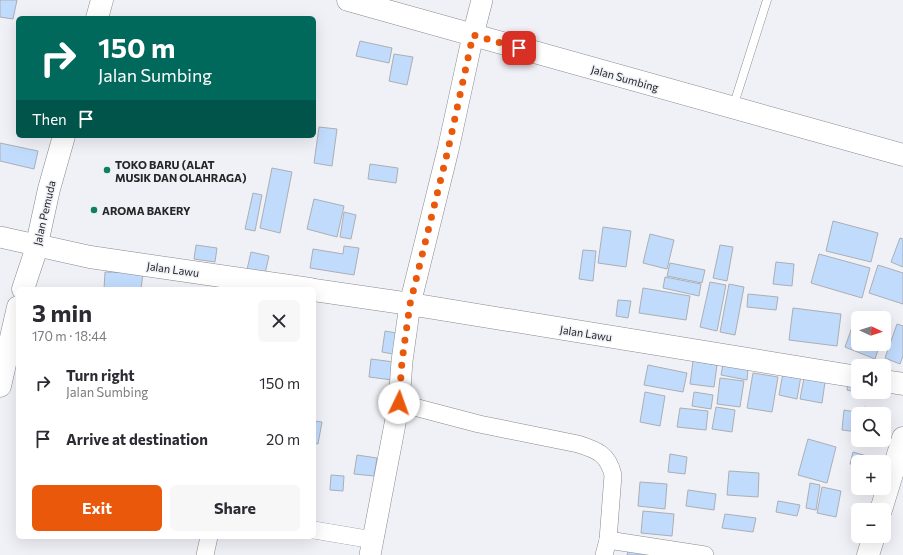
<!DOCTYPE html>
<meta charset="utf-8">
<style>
body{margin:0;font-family:Commissioner,sans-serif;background:#f7f7f7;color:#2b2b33;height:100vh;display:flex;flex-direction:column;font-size:15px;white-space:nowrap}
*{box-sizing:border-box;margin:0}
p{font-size:13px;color:#7c7c81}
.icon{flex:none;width:22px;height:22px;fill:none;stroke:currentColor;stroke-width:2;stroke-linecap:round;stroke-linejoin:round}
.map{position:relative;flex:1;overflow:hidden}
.panel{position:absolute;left:16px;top:287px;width:300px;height:252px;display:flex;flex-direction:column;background:#fff;border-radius:6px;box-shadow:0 4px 16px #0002}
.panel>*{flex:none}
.top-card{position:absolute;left:16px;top:16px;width:300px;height:122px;border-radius:6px;box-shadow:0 4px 16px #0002;background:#00695c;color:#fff;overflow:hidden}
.needle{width:26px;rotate:94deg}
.fabs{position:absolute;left:851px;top:311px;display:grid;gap:8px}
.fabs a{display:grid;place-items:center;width:40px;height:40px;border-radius:6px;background:#fff;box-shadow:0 4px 16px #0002;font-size:20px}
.pin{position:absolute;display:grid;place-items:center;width:34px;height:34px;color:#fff;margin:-17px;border-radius:8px;box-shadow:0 2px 6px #0006}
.me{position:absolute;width:44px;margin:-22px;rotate:3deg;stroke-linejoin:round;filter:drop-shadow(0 0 3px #0008)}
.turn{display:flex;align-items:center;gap:14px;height:84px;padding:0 16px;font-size:18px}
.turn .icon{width:52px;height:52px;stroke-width:2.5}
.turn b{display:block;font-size:28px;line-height:34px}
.then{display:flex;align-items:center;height:38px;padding:0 16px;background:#0003;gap:8px;font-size:15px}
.round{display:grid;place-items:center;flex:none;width:42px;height:42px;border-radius:6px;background:#f7f7f7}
.overview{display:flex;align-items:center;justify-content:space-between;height:68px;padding:0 16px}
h1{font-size:24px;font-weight:700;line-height:30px}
.action{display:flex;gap:8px;margin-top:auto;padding:8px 16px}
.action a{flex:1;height:46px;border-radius:6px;background:#ea580c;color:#fff;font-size:16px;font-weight:700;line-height:46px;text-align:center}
.action a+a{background:#f7f7f7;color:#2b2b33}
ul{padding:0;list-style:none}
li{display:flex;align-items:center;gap:12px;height:56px;padding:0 16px}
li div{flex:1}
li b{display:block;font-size:15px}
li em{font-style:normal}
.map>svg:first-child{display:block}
.building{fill:#c1dbfc;stroke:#abafb4}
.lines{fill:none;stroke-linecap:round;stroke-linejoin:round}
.service-casing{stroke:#88898e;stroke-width:9}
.minor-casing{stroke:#88898e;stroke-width:18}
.tertiary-casing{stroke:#88898e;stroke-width:22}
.secondary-casing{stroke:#88898e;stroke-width:23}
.primary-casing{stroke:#88898e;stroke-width:23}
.service{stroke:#fff;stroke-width:8}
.minor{stroke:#fff;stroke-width:17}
.tertiary{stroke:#fff;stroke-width:21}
.secondary{stroke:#fff;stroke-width:22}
.primary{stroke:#fff;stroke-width:22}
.route{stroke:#ea580c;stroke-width:7;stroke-dasharray:0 12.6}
.poi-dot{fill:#0f805d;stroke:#f0f1f7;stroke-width:1.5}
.labels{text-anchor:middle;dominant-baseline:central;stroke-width:3;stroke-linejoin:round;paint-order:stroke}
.street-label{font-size:11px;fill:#252628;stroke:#f0f1f7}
.poi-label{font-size:11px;font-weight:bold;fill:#252628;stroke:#f0f1f7;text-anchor:start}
</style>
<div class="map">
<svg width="903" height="555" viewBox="0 0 903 555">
<rect width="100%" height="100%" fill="#f0f1f7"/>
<g class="building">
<polygon points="0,0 17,0 13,19 0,17"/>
<polygon points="360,41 392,48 389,63 356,56"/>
<polygon points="394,54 413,57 407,85 389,81"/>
<polygon points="319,127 337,129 332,166 314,163"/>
<polygon points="0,143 38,151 34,169 0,161"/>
<polygon points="370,164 398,168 396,183 368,179"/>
<polygon points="272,168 292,172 280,233 260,228"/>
<polygon points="253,193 262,195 255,231 245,229"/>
<polygon points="314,199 344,206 337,237 307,229"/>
<polygon points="344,212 356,215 351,239 340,237"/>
<polygon points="833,221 878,233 871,262 826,251"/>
<polygon points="603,227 631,231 626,267 598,263"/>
<polygon points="650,234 674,240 667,269 643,263"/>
<polygon points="900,238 903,239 903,267 891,262"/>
<polygon points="196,245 217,248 215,262 194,259"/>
<polygon points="720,245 733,247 727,281 713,278"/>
<polygon points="344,246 359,248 354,275 310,268 313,249 343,254"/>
<polygon points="583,250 596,251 593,281 579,279"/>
<polygon points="251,252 269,256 264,278 246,274"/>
<polygon points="819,254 870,268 862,298 811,283"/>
<polygon points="776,262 794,264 792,286 773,284"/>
<polygon points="670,263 705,270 702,283 667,276"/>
<polygon points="878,265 903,273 903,304 869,293"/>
<polygon points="105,272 143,273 141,289 104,289"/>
<polygon points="665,277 701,284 699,296 663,288"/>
<polygon points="710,282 726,285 717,331 700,327"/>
<polygon points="729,284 744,287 735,335 720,332"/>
<polygon points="643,288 690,296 686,320 639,313"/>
<polygon points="748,294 778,297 776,310 747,307"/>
<polygon points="618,300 631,301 628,318 616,316"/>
<polygon points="793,308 841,314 837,346 789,340"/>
<polygon points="856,316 862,318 858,318 858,344 880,344 875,359 845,347"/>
<polygon points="897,324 903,326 903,356 900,364 885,358"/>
<polygon points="385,331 402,334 398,355 382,352"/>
<polygon points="371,359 394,362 392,380 369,377"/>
<polygon points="693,361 717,365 714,387 690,384"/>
<polygon points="723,364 748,369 747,380 721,375"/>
<polygon points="648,365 687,373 683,392 644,385"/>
<polygon points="753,373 778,377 772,412 747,408"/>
<polygon points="783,373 801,376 797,399 779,395"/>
<polygon points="720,378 744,381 740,407 717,404"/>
<polygon points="804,378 825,382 822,403 800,399"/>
<polygon points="848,383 858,385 858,392 872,392 871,395 847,390"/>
<polygon points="645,392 665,396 660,426 640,422"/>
<polygon points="694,392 713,395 711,409 692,406"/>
<polygon points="716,407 735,410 732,432 712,429"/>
<polygon points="864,407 878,411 877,414 862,414"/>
<polygon points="680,408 708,411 706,430 677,427"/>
<polygon points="844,410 861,413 858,414 858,432 842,430"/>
<polygon points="314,421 322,422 318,444 314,443"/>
<polygon points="808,439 836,447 827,483 798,475"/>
<polygon points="853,452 867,456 865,462 858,462 858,466 850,464"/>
<polygon points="670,454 687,457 685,474 668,472"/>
<polygon points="357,455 377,458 374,476 354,474"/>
<polygon points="729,471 759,473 758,497 727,495"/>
<polygon points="331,475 344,476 343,491 330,490"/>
<polygon points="640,482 667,484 665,509 638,506"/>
<polygon points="810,483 820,485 816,510 806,508"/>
<polygon points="822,487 841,491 836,517 817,513"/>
<polygon points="688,490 716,494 714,510 686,506"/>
<polygon points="778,501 800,505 797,516 776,512"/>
<polygon points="643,511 674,514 672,536 641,533"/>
<polygon points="725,514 756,518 753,532 722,528"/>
<polygon points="629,545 662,555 627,555"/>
</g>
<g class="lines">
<defs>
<polyline id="service" points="733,107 767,0"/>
<g id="minor">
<path d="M399,403l80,21 99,20c19,6 30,10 35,31l-5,65"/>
<polyline points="314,530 373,540"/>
<polyline points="205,555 209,537"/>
<polyline points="604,555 608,540 705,555"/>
</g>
<g id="tertiary">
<polyline points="0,237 36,245"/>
<polyline points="370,555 399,403 402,361 410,304 448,150 473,35 482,0"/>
</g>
<g id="secondary">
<polyline points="348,0 903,155"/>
<polyline points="36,245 90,257 310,289"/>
<polyline points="314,290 410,304 858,377"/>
<polyline points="884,381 903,384"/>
<polyline points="881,510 903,438"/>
<polyline points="868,555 874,536"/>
</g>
<g id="primary">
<polyline points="97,18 102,0"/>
<polyline points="23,289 35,253 49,189 64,136"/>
<polyline points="0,386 18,307"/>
</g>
</defs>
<use href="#service" class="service-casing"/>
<use href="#minor" class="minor-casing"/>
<use href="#tertiary" class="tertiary-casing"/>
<use href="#secondary" class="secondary-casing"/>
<use href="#primary" class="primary-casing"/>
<use href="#service" class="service"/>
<use href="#minor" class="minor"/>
<use href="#tertiary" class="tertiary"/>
<use href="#secondary" class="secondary"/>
<use href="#primary" class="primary"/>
</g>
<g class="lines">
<polyline class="route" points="399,403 402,361 410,304 448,150 473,35 519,48"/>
</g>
<g class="poi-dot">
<circle cx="107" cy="170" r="4"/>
<circle cx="94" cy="210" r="4"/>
</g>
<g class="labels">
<g class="street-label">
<text transform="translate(625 78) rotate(16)">Jalan Sumbing</text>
<text transform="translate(44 213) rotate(-77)">Jalan Pemuda</text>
<text transform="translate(173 269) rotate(8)">Jalan Lawu</text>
<text transform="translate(586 333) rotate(9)">Jalan Lawu</text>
</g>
<g class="poi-label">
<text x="115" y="164">TOKO BARU (ALAT<tspan x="115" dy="13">MUSIK DAN OLAHRAGA)</tspan></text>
<text x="102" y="210">AROMA BAKERY</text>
</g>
</g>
</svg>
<div class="fabs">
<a><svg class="needle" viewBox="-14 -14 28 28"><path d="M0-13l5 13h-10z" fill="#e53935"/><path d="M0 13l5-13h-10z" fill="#7c7c81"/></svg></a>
<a><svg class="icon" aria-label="sound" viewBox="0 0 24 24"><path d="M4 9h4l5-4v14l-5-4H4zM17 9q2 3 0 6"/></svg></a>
<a><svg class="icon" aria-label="search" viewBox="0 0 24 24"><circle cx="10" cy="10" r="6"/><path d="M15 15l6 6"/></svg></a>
<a>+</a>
<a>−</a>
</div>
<div class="pin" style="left:519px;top:48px;background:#d93025"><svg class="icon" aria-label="arrive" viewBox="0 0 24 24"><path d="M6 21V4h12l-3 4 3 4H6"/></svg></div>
<svg class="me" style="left:399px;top:403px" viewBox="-20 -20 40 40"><circle r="19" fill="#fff"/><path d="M0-13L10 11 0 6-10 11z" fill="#ea580c"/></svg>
<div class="top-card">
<div class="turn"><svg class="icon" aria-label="right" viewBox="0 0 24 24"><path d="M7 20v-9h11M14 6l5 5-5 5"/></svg><div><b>150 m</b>Jalan Sumbing</div></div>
<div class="then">Then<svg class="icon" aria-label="arrive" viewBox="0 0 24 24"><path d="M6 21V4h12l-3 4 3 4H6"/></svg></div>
</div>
<section class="panel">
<div class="overview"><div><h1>3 min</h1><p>170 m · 18:44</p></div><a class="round"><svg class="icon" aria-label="close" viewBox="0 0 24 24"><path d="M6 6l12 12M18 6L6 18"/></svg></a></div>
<ul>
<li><svg class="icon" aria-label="right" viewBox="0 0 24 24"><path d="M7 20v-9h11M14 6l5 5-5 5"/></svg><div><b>Turn right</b><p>Jalan Sumbing</p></div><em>150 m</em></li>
<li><svg class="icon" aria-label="arrive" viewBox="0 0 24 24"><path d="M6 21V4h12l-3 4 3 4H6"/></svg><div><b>Arrive at destination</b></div><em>20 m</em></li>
</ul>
<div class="action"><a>Exit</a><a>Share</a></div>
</section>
</div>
